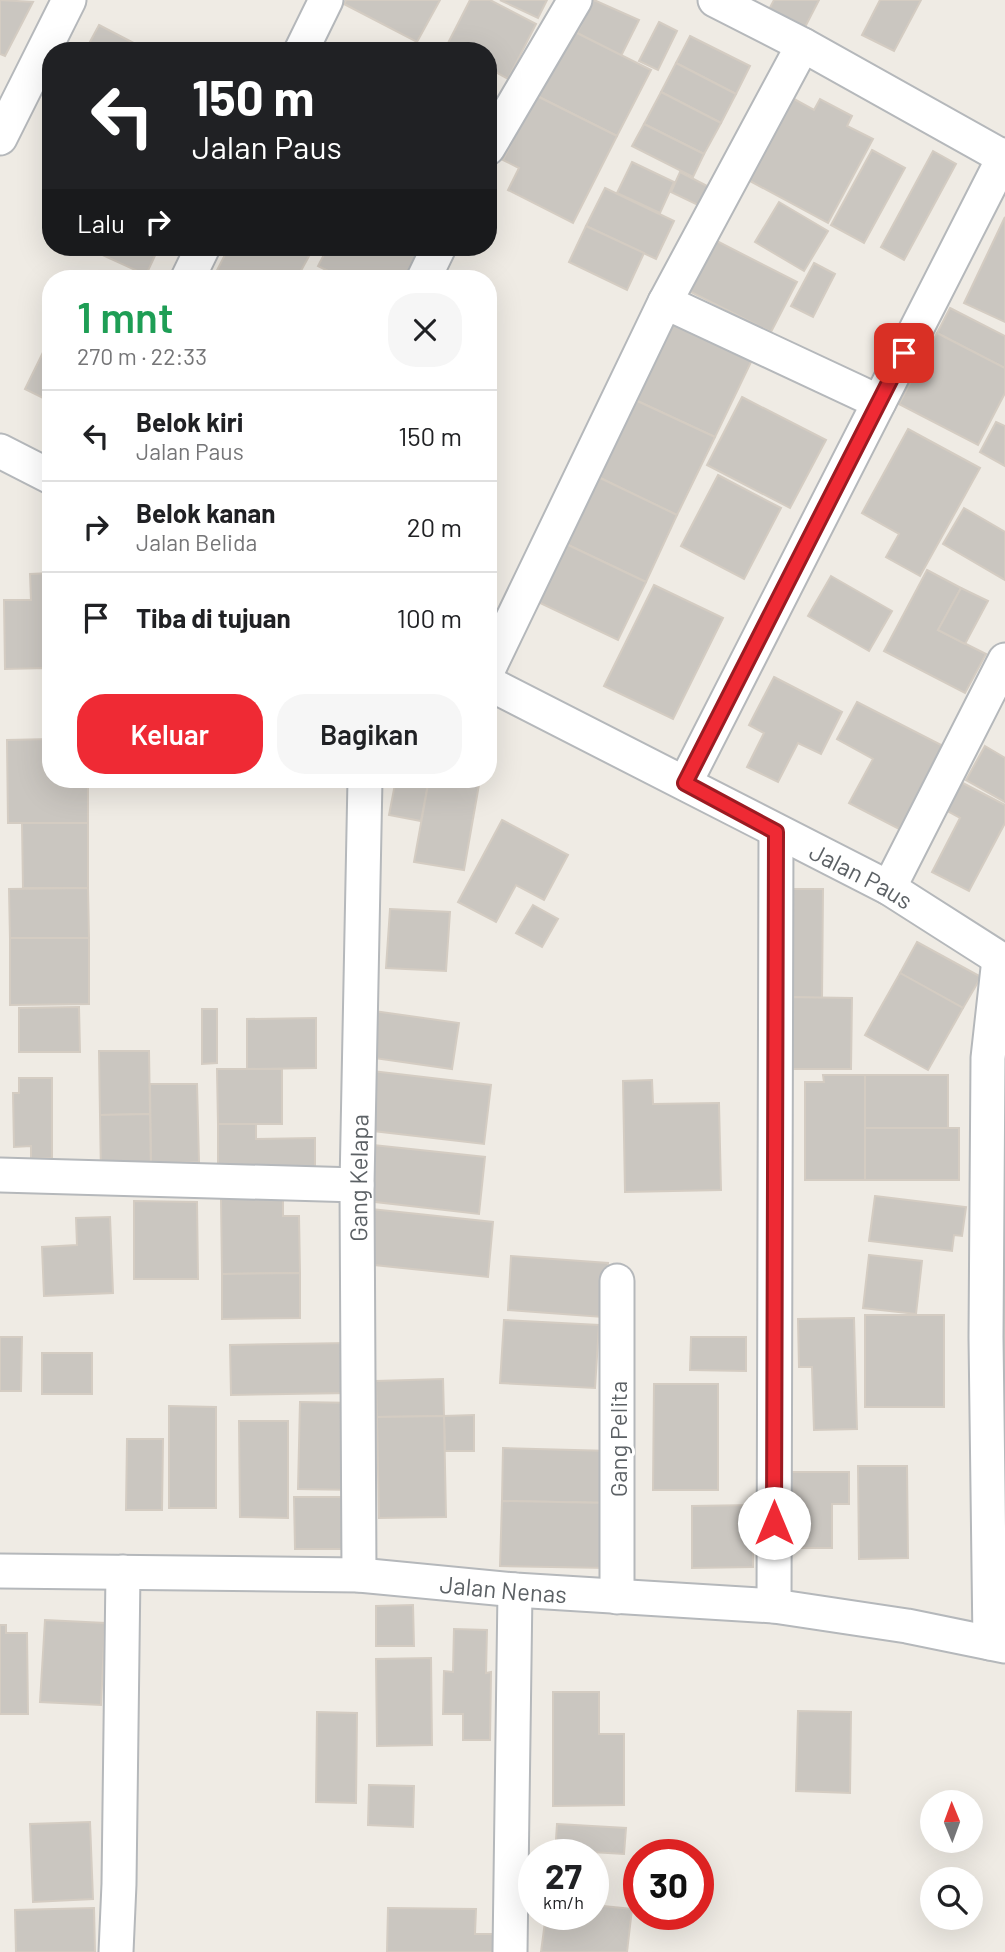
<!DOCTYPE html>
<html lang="id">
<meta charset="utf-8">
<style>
body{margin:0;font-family:Barlow,sans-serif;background:#f6f6f6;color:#202124;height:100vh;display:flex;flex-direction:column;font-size:26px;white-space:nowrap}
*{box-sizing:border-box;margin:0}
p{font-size:23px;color:#757577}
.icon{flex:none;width:38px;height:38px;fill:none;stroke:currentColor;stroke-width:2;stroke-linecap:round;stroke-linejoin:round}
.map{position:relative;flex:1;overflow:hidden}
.panel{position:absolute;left:42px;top:270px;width:455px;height:518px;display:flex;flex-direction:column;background:#fff;border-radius:28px;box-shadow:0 7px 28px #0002}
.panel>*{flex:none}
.guide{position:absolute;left:42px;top:42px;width:455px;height:214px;border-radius:28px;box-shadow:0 7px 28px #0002;background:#202124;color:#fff;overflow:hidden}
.needle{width:46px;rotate:359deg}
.buttons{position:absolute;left:920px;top:1790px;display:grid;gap:14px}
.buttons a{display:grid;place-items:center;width:63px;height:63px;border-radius:50%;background:#fff;box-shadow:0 7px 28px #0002;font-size:35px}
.speed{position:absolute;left:518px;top:1839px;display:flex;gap:14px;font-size:35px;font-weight:700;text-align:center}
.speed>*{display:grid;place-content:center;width:91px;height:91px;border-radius:50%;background:#fff;box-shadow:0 7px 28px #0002;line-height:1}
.speed small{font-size:18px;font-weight:400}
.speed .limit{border:10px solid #d22;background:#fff;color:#111}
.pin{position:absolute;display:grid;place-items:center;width:60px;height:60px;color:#fff;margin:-30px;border-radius:14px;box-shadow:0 4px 10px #0006}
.me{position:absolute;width:77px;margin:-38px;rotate:0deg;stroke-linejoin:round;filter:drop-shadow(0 0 5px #0008)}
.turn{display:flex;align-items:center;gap:24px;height:147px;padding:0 35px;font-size:32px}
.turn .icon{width:91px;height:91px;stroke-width:2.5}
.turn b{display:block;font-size:49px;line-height:60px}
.then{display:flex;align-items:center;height:66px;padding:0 35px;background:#0003;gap:14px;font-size:26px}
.round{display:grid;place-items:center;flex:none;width:74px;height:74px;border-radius:28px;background:#f6f6f6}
.headline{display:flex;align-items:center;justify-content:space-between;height:119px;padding:0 35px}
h1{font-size:42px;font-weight:600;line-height:52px;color:#1e9e55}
.primary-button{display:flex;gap:14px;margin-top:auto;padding:14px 35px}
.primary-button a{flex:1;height:80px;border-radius:28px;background:#ef2a34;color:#fff;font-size:28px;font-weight:600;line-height:80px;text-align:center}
.primary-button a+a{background:#f6f6f6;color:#202124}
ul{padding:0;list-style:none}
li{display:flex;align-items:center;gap:21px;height:91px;padding:0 35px;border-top:2px solid #e0e0e0}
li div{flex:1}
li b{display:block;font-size:26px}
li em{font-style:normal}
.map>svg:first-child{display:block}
.building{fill:#cac6c0;stroke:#d4ccc2;stroke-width:2}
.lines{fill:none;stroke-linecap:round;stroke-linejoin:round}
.minor-casing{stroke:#b5b8bb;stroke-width:37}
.minor{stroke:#fff;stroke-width:33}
.route-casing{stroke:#9b1b22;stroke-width:18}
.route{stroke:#ef2a34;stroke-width:12}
.labels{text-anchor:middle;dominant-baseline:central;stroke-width:6;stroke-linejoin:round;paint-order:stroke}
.street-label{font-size:24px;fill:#5c6165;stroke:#fff}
</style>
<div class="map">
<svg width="1005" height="1952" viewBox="0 0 1005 1952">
<rect width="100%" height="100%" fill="#efebe4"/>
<g class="building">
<polygon points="0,0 33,2 5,56 0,54"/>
<polygon points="346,0 440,0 417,42 344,4"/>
<polygon points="470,0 490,0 536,24 508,79 488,68 488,51 454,51 446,47"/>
<polygon points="500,0 547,0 538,18"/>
<polygon points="594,0 639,20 621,56 577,33"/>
<polygon points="774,0 819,0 802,33 766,15"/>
<polygon points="880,0 921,0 894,51 862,35"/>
<polygon points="659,22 677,31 658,70 639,61"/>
<polygon points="99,25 149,51 85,51"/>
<polygon points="569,29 651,70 617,136 535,95"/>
<polygon points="690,36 750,66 736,94 676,63"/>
<polygon points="676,63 736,94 721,123 661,92"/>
<polygon points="661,92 721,123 704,154 644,124"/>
<polygon points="535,95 617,136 573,223 508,190 519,168 503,160"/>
<polygon points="794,99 814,110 820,99 852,116 847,126 873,139 828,223 750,181"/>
<polygon points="644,124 704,154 693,177 632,146"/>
<polygon points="872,150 905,168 864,243 831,225"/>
<polygon points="933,151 956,164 904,260 881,247"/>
<polygon points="632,162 674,182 660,213 617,193"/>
<polygon points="680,172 709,187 700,206 671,192"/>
<polygon points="605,188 674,221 656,259 586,226"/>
<polygon points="779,202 828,231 804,271 755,242"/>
<polygon points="1005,217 1005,322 964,303"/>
<polygon points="586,226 644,253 627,290 569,262"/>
<polygon points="707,236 797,282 771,332 681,287"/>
<polygon points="85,247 159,247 146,275"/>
<polygon points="229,247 314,247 297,278 213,278"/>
<polygon points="328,247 427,247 411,278 342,278 318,266"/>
<polygon points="814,263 835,274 813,317 791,306"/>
<polygon points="950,308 1005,336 1005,368 937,333"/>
<polygon points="670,321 752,360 715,437 633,399"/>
<polygon points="937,333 1005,368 1005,393 978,445 899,404"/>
<polygon points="51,336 51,402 25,389"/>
<polygon points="742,397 826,440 790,508 707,465"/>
<polygon points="633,399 715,437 677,515 596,476"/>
<polygon points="996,422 1005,426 1005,466 980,452"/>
<polygon points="908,429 980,468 920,576 886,557 899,534 862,513"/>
<polygon points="718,475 781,508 744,579 681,546"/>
<polygon points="596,476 677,515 646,582 564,543"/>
<polygon points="964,508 1005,532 1005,580 943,544"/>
<polygon points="564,543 646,582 618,640 536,601"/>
<polygon points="927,570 961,588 938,630 986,654 965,693 884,651"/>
<polygon points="51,573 51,676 47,676 47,668 5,669 4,600 31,600 30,574"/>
<polygon points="831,576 892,611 869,651 808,616"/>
<polygon points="654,585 723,618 673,719 604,686"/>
<polygon points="961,588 988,601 965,644 938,630"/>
<polygon points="774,677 842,712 821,754 798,743 778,782 747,767 764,733 749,725"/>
<polygon points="857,702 943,746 899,829 849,803 873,759 837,739"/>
<polygon points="51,739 51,779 88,779 88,823 8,823 7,740"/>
<polygon points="985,746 1005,758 1005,802 966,780"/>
<polygon points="371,779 396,779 394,786 371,782"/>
<polygon points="396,779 429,779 421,821 389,815"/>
<polygon points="429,779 480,779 464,870 414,862"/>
<polygon points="957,780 1005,805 1005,823 969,891 932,872 960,818 942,808"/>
<polygon points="502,820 568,855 544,900 516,885 496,922 458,902"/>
<polygon points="22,823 88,823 88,888 23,888"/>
<polygon points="88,888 89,938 10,938 9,889"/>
<polygon points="786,889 823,889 822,998 786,997"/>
<polygon points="533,905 558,919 542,947 516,933"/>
<polygon points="390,909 450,912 446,971 386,968"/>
<polygon points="10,938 89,938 89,1004 10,1005"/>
<polygon points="917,942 981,977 963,1008 900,973"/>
<polygon points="900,973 963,1008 928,1070 865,1035"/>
<polygon points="786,997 852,998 851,1069 785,1069"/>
<polygon points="79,1007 80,1052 19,1052 19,1008"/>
<polygon points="202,1009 217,1009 217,1063 202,1064"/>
<polygon points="374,1011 459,1023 452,1069 367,1057"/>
<polygon points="316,1018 316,1068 247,1069 247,1019"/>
<polygon points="99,1051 149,1051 150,1114 100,1115"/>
<polygon points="217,1069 282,1069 282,1124 218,1124"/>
<polygon points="372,1071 491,1085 484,1144 365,1130"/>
<polygon points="823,1075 865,1075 865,1180 805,1180 805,1082 824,1082"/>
<rect x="865" y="1075" width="83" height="53"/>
<polygon points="19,1078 52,1078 52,1158 31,1158 31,1146 14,1147 13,1093 19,1093"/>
<polygon points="652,1080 653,1104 719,1103 721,1190 625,1192 623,1081"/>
<polygon points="150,1084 197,1084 199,1162 151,1163"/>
<rect x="1000" y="1096" width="5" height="102"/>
<polygon points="150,1114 151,1175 101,1176 100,1115"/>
<polygon points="218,1124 256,1124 256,1139 315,1138 315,1171 218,1179"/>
<rect x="865" y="1128" width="94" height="52"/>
<polygon points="373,1145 485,1157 479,1214 367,1201"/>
<polygon points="875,1196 966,1207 962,1236 954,1235 952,1251 869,1241"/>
<rect x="1000" y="1198" width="5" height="73"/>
<polygon points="221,1199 283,1199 283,1216 299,1216 300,1273 222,1274"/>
<polygon points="134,1201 197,1202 198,1279 134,1279"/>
<polygon points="371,1209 493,1222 488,1277 365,1264"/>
<polygon points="110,1217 113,1293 44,1296 42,1247 77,1245 76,1218"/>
<polygon points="869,1255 922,1261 916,1314 863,1308"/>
<polygon points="511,1256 608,1263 603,1317 508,1310"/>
<rect x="1000" y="1271" width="5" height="58"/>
<polygon points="300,1273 300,1318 222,1319 222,1274"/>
<rect x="865" y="1315" width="79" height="92"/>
<polygon points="854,1318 857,1429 814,1430 812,1367 799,1367 798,1319"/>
<polygon points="504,1320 599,1325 595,1388 500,1383"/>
<polygon points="1000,1329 1005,1329 1005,1383 999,1383"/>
<polygon points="0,1337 22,1337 21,1391 0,1391"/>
<polygon points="691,1337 746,1337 746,1371 690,1370"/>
<polygon points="349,1343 350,1393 231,1395 230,1345"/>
<rect x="42" y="1353" width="50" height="41"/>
<polygon points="443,1379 444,1416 377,1417 376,1381"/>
<rect x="999" y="1383" width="6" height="98"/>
<polygon points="654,1384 718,1384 718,1490 653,1490"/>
<polygon points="300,1402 357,1403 356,1490 298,1489"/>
<polygon points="169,1406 216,1407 216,1508 169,1508"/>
<polygon points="474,1415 474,1451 445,1451 444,1416"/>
<polygon points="444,1416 446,1517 379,1518 377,1417"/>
<polygon points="239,1421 288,1421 288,1518 240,1517"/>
<polygon points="127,1439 163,1439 162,1510 126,1510"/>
<polygon points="503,1448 611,1451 610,1503 502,1501"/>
<polygon points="858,1466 907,1466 908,1558 859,1559"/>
<polygon points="787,1472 849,1472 849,1504 832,1504 832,1548 786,1548"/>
<polygon points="294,1497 350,1497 351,1549 295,1549"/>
<polygon points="502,1501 610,1503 608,1568 500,1566"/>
<polygon points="753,1505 753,1567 692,1568 692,1506"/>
<polygon points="413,1605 414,1646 376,1646 376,1606"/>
<polygon points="45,1620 105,1623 101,1705 40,1702"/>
<polygon points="0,1625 6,1625 6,1633 27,1633 28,1714 0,1714"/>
<polygon points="454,1629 487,1630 486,1673 491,1672 490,1740 463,1740 463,1714 443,1714 444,1671 453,1672"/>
<polygon points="431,1658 432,1745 377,1746 376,1659"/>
<polygon points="553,1692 599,1692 599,1734 624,1734 624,1805 553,1806"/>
<polygon points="798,1711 851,1712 850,1793 796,1791"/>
<polygon points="317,1712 357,1713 356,1803 316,1802"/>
<polygon points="369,1785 414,1786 413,1827 368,1825"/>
<polygon points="90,1822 93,1899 33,1902 30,1824"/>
<polygon points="557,1824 626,1828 624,1854 591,1852 591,1855 555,1855"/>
<polygon points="593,1905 632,1909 627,1952 541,1952 546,1914 593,1914"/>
<polygon points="94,1908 95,1952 16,1952 15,1910"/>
<polygon points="388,1908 476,1909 475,1934 494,1934 493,1952 387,1952"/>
</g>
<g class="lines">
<defs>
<g id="minor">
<polyline points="715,0 803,45 1005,158"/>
<polyline points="301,51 326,0"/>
<polyline points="0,138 69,0"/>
<polyline points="488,148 575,0"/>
<polyline points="188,278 203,247"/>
<polyline points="424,278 439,247"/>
<polyline points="665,302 879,402"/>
<polyline points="0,451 51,477"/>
<polyline points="488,670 665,302 803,45"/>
<path id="s1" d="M488,683l401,205 116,74"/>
<polyline points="685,783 1005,155"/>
<polyline points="889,888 1005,660"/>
<polyline points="0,1175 357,1185"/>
<polyline points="617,1281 617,1597"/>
<path id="s2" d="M0,1571l359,4 156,15 259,16 133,20 98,20"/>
<path id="s3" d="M359,1575l-2,-390 8,-406"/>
<polyline points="774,1606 776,832"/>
<polyline points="990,1643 986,1337 988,1058 999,959"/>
<polyline points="116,1952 119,1884 123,1572"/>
<polyline points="510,1952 515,1590"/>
</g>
</defs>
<use href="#minor" class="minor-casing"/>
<use href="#minor" class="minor"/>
</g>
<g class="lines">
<defs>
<polyline id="route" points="774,1523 776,832 685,783 904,353"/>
</defs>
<use href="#route" class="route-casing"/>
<use href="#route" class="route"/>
</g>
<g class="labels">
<g class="street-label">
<text stroke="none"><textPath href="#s1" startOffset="420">Jalan Paus</textPath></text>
<text stroke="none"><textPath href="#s3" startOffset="397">Gang Kelapa</textPath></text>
<text transform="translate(617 1439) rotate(-90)">Gang Pelita</text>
<text stroke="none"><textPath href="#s2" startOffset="504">Jalan Nenas</textPath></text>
</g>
</g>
</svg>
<div class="buttons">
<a><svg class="needle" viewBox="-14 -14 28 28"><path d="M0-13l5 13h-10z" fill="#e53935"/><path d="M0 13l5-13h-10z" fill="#757577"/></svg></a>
<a><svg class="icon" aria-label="search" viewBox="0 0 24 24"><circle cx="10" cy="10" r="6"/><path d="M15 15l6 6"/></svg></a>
</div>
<div class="speed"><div>27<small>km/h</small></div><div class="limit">30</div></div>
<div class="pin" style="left:904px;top:353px;background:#d93025"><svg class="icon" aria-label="arrive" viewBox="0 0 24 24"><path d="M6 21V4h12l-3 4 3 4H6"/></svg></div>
<svg class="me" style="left:774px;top:1523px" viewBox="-20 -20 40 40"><circle r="19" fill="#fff"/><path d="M0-13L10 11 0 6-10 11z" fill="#ef2a34"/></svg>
<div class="guide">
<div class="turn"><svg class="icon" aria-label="left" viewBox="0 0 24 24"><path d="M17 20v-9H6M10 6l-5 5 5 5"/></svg><div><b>150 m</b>Jalan Paus</div></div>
<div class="then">Lalu<svg class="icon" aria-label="right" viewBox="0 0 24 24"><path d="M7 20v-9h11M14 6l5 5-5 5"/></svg></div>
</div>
<section class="panel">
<div class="headline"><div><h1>1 mnt</h1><p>270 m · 22:33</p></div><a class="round"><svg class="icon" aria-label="close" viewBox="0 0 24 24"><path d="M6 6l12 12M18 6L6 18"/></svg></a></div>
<ul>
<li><svg class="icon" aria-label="left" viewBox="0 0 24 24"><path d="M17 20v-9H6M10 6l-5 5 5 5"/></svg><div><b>Belok kiri</b><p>Jalan Paus</p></div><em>150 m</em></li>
<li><svg class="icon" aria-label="right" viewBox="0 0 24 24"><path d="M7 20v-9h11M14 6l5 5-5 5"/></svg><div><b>Belok kanan</b><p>Jalan Belida</p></div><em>20 m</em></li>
<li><svg class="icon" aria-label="arrive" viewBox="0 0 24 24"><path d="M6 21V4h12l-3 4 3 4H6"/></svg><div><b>Tiba di tujuan</b></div><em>100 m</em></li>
</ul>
<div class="primary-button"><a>Keluar</a><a>Bagikan</a></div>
</section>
</div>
